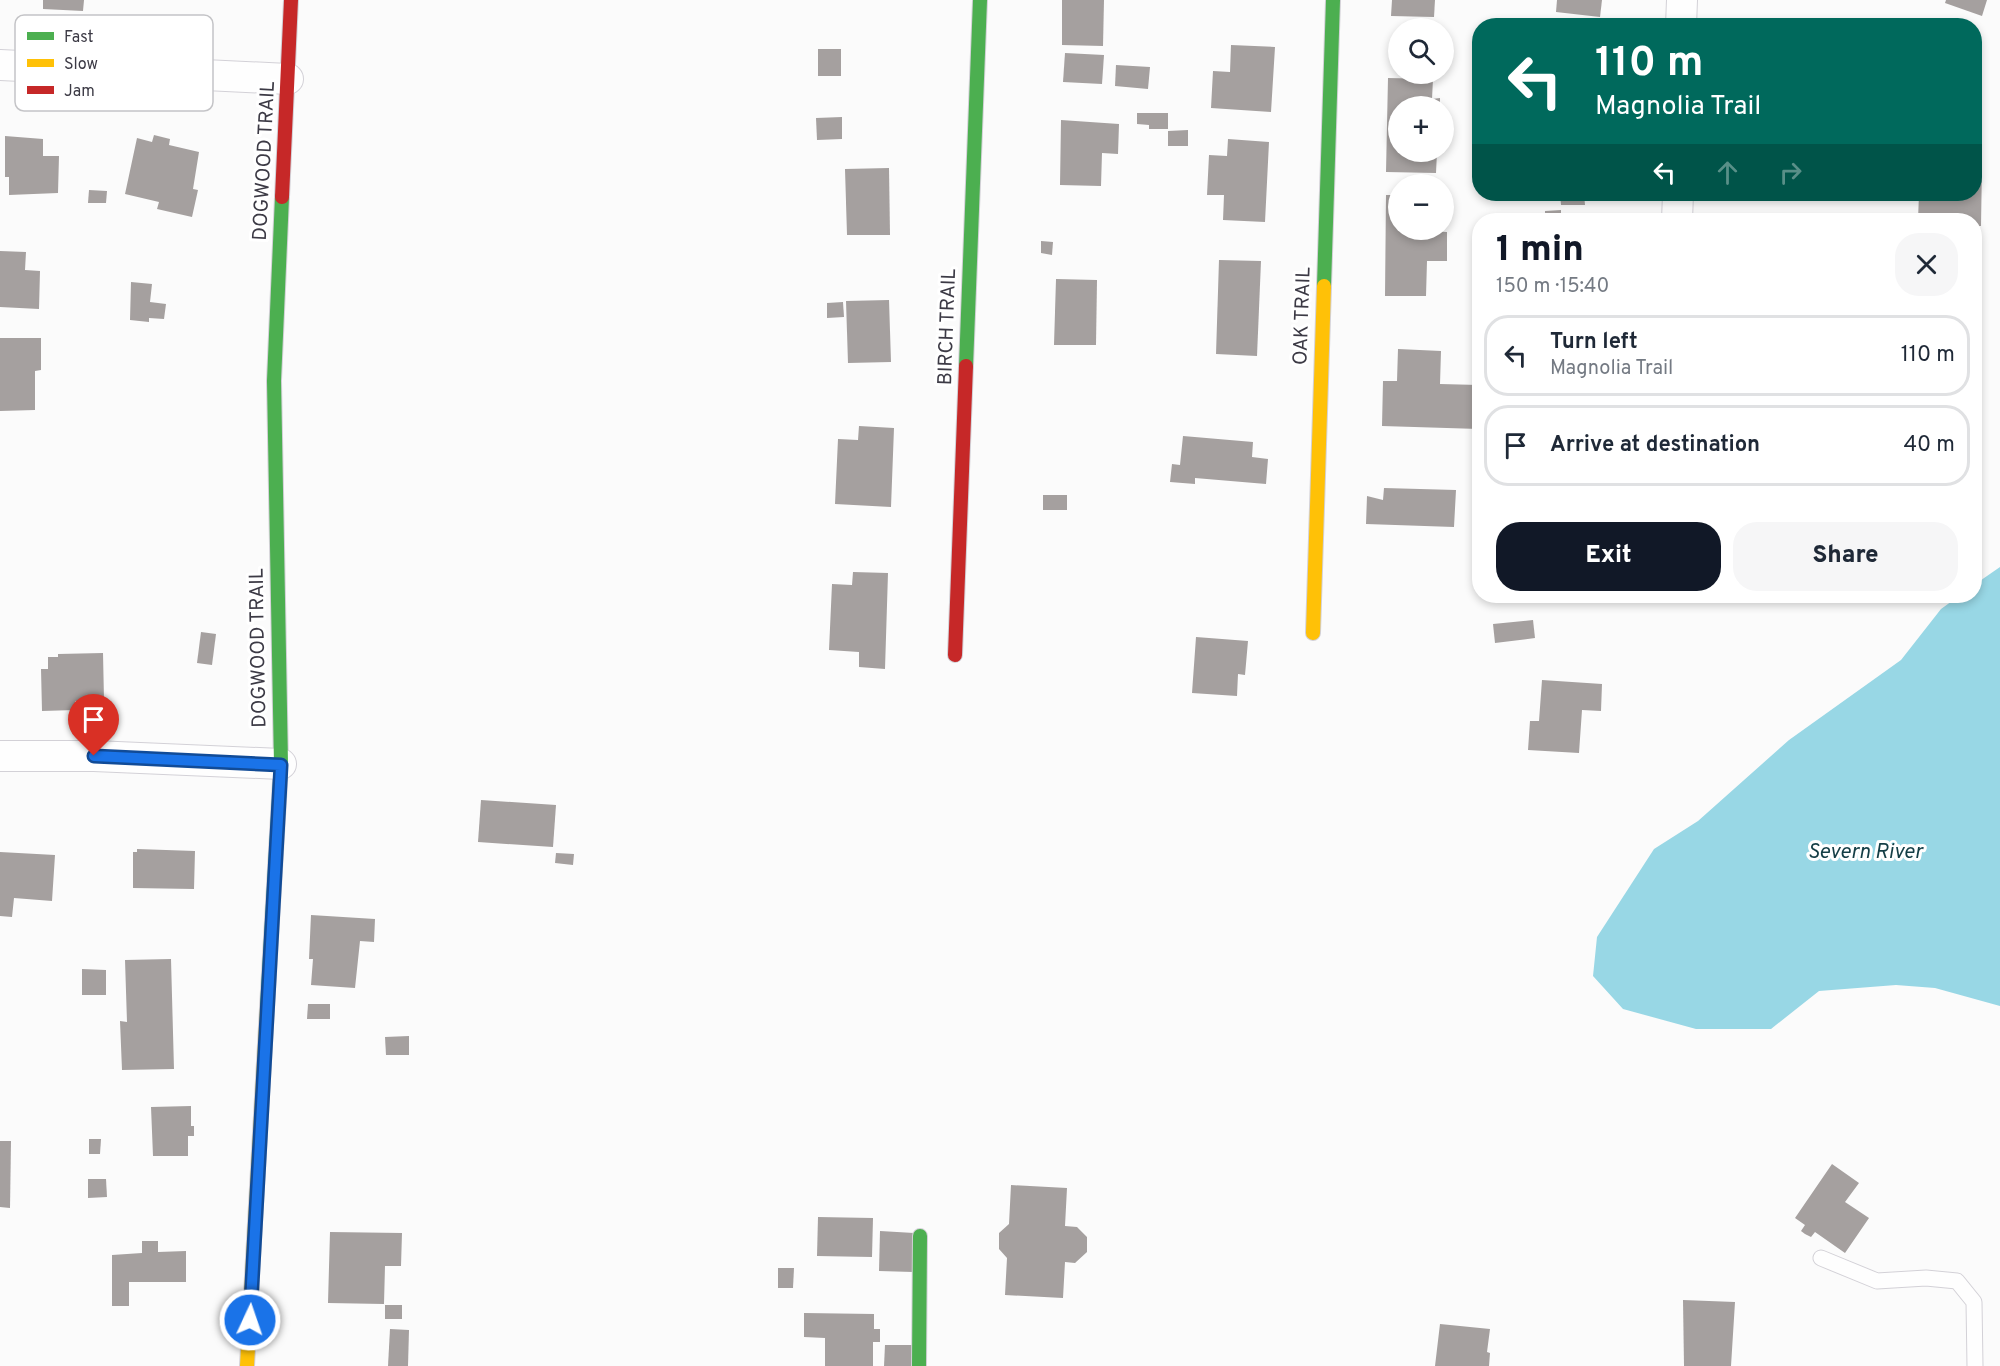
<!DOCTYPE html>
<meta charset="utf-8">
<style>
body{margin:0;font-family:Overpass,sans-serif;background:#f6f6f7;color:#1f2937;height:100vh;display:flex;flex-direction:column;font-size:22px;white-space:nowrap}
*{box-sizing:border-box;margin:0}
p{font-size:20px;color:#747a83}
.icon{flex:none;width:33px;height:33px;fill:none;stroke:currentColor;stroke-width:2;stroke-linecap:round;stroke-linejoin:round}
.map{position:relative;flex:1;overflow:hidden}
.drawer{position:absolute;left:1472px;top:213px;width:510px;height:390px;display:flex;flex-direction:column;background:#fff;border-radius:24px;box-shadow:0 3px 9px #0003}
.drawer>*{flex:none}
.banner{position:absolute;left:1472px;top:18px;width:510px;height:183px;border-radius:24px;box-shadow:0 3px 9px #0003;background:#00695c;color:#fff;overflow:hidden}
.buttons{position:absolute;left:1388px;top:18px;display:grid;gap:12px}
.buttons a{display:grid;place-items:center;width:66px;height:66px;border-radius:50%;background:#fff;box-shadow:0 3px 9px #0003;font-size:30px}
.pin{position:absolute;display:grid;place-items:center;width:51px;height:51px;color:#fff;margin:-62px -26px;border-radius:50% 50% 50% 0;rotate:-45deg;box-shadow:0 0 6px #0007}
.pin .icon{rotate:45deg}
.me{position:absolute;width:66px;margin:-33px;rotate:3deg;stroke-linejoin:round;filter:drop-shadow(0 0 4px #0008)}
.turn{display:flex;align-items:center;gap:21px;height:126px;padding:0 24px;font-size:27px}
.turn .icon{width:78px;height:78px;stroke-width:2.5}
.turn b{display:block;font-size:42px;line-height:51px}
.lanes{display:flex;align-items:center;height:57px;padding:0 24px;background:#0003;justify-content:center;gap:30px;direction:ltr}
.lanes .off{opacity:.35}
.round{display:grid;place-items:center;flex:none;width:63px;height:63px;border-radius:24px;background:#f6f6f7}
.overview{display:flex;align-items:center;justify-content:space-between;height:102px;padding:0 24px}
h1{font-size:36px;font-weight:800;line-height:45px;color:#111827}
.button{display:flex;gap:12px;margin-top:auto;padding:12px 24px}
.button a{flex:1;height:69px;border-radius:24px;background:#111827;color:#fff;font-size:24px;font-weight:800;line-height:69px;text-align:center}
.button a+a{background:#f6f6f7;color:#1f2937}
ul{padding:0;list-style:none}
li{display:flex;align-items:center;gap:18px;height:81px;margin:0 12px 9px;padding:0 12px;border:3px solid #e0e1e3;border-radius:24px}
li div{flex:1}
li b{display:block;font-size:22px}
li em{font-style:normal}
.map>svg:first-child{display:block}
.water{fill:#98d7e5}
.building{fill:#a5a09f}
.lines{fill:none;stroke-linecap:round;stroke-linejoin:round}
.lane-casing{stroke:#d3d1d7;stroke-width:17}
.street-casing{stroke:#d3d1d7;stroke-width:32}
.fast-casing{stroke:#d3d1d7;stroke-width:16}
.slow-casing{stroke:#d3d1d7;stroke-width:16}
.jam-casing{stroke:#d3d1d7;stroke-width:16}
.lane{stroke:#fefefe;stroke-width:15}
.street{stroke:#fefefe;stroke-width:30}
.fast{stroke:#4caf50;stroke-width:14}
.slow{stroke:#ffc107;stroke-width:14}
.jam{stroke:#c62828;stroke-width:14}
.route-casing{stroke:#114b97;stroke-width:15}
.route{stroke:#1a73e8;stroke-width:10}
.labels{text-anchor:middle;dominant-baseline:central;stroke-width:6;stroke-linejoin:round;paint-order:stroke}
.street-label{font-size:20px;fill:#3c3a45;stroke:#fff}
.water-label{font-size:21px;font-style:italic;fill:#143e46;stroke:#fff}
.key{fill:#fff;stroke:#c4c4c7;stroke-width:1.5}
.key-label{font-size:16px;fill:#3c3a45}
</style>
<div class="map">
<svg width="2000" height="1366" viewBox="0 0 2000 1366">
<rect width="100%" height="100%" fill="#fbfbfb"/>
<polygon class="water" points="2000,567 2000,1006 1935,988 1896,985 1819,991 1771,1029 1696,1029 1623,1009 1593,976 1597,937 1654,849 1698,821 1789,740 1901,660 1941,609 1959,596 1974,596 1974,585"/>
<g class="building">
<polygon points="43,0 84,0 83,11 43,9"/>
<polygon points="1062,0 1104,0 1103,46 1062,45"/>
<polygon points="1392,0 1435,0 1434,17 1391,16"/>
<polygon points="1557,0 1602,0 1600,17 1556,12"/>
<polygon points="1946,0 1987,0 1982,16 1945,3"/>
<polygon points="1231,45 1275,47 1271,112 1211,108 1213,71 1230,72"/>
<rect x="818" y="49" width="23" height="27"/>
<polygon points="1065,53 1104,55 1102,84 1063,82"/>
<polygon points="1116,65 1150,67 1148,89 1115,86"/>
<polygon points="1388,78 1433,79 1432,99 1440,98 1440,106 1398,106 1398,152 1437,152 1436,173 1386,172"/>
<polygon points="1137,113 1168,113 1168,129 1149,129 1149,125 1137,124"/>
<polygon points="842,117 842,139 817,140 816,118"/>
<polygon points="1061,120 1119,124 1118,154 1102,153 1101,186 1060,185"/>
<polygon points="1188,130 1188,146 1168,146 1168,131"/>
<polygon points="154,135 170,139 169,145 199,152 193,189 198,190 192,217 157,209 159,202 125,194 137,138 152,142"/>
<polygon points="5,136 43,139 43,156 59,156 58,193 9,195 9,177 5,177"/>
<polygon points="1228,139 1269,142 1265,222 1223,220 1224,195 1207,195 1209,155 1227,156"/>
<polygon points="1974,166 1982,166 1981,226 1974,226 1974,220 1918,220 1919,194 1974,194"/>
<polygon points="889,168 890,235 847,235 845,169"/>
<polygon points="89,190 107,191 106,203 88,203"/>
<polygon points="1560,194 1584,194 1585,205 1561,205"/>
<polygon points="1386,195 1398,195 1398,230 1447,232 1447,261 1427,261 1426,296 1385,296"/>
<polygon points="1561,210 1561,220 1545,220 1545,211"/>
<polygon points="1041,241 1053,242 1052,255 1041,253"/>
<polygon points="0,251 26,252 25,270 40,271 39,309 0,307"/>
<polygon points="1219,260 1261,261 1257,356 1216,354"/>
<polygon points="1056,279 1097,280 1096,345 1054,345"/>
<polygon points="131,282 152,284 150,302 166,304 164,319 149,318 149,322 130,320"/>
<polygon points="889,300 891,362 848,363 846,301"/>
<polygon points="843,302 844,317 827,318 827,303"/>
<polygon points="0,338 41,338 41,370 35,371 35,410 0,411"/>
<polygon points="1474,342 1479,342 1479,365 1473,365"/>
<polygon points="1398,349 1441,351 1440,384 1479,385 1479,429 1382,426 1383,381 1397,381"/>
<polygon points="859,426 894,428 891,507 835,504 838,439 858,440"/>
<polygon points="1183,436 1253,442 1252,457 1268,459 1266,484 1195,478 1195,484 1170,482 1172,464 1180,465"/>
<polygon points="1384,488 1456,490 1454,527 1366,524 1367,496 1383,500"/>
<rect x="1043" y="495" width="24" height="15"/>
<polygon points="853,572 888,573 885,669 859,667 859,652 829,650 832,584 852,585"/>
<polygon points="1533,620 1535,638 1495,643 1493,624"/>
<polygon points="201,632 216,634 212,665 197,663"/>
<polygon points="1196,637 1248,641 1245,675 1238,674 1237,696 1192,693"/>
<polygon points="103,653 104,700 75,701 75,710 42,711 41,669 48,669 48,657 58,657 58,654"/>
<polygon points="1542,680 1602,684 1601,711 1582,710 1579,753 1528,750 1530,721 1539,721"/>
<polygon points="481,800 556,805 553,847 478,842"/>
<polygon points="137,849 195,851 194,889 133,888 133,852 137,852"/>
<polygon points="0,852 55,855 52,901 14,898 12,917 0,916"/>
<polygon points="556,853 574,854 573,865 555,863"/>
<polygon points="311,915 375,919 374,942 360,941 355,988 311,985 313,959 309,959"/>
<polygon points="171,959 174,1069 122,1070 120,1021 127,1022 125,960"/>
<polygon points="82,969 106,970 106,995 82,995"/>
<polygon points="308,1004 330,1004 330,1019 307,1019"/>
<polygon points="409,1036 409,1055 386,1055 385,1037"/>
<polygon points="191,1106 191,1126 194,1126 194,1136 188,1136 188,1156 153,1156 151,1107"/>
<polygon points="89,1139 101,1139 100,1154 89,1154"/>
<polygon points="0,1141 11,1141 10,1208 0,1207"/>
<polygon points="1832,1164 1859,1183 1845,1202 1869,1218 1845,1253 1815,1232 1811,1237 1805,1234 1801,1231 1805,1225 1795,1218"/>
<polygon points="88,1179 106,1179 107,1197 88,1198"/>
<polygon points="1011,1185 1067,1188 1065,1226 1077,1227 1087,1237 1087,1252 1075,1263 1065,1262 1063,1298 1005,1295 1007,1258 999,1249 999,1233 1009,1224"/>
<polygon points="818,1217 873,1218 872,1257 817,1256"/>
<polygon points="880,1231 914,1233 913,1272 879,1271"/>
<polygon points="330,1232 402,1233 401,1266 385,1266 384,1304 328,1303"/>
<polygon points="142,1241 158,1241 158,1252 186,1251 186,1282 129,1282 129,1306 112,1306 112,1255 142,1253"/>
<polygon points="778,1268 794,1268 793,1288 778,1288"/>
<polygon points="1683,1300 1735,1302 1731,1366 1684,1366"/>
<rect x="385" y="1305" width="17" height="14"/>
<polygon points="804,1313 874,1314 874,1329 880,1329 880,1342 873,1342 873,1366 825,1366 825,1338 804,1337"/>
<polygon points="1440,1324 1490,1329 1487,1352 1490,1353 1489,1366 1435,1366"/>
<polygon points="390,1329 409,1330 408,1366 388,1366"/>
<polygon points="885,1345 916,1345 916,1366 884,1366"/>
</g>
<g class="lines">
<defs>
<polyline id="lane" points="1821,1258 1877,1281 1926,1278 1957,1281 1974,1302 1975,1366"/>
<g id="street">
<polyline points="1681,26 1682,0"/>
<polyline points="0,65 288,79"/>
<polyline points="1677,220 1678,194"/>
<polyline points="0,756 94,756 281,764"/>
</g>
<g id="fast">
<polyline points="1324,286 1333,0"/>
<polyline points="966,366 980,0"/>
<polyline points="267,1008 281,764 274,381 282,197"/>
<polyline points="919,1366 920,1236"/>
</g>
<g id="slow">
<polyline points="1313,633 1324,286"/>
<polyline points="247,1366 267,1008"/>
</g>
<g id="jam">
<polyline points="282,197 291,0"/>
<polyline points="955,655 966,366"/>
</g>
</defs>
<use href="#lane" class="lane-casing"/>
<use href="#street" class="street-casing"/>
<use href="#fast" class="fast-casing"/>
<use href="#slow" class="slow-casing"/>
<use href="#jam" class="jam-casing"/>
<use href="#lane" class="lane"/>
<use href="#street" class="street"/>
<use href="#fast" class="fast"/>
<use href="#slow" class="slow"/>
<use href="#jam" class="jam"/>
</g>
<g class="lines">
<defs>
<polyline id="route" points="94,756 281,765 250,1320"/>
</defs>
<use href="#route" class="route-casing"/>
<use href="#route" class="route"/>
</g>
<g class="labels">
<g class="street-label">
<text transform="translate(265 161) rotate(-87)">DOGWOOD TRAIL</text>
<text transform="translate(1303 316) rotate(-88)">OAK TRAIL</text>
<text transform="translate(948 327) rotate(-88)">BIRCH TRAIL</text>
<text transform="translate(259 648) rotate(-91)">DOGWOOD TRAIL</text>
</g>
<g class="water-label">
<text x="1865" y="852">Severn River</text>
</g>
</g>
<rect x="15" y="15" width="198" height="96" rx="9" class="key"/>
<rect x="27" y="32" width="27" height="8" fill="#4caf50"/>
<rect x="27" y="59" width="27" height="8" fill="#ffc107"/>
<rect x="27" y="86" width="27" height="8" fill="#c62828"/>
<g class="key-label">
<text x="64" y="42">Fast</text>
<text x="64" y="69">Slow</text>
<text x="64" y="96">Jam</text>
</g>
</svg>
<div class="buttons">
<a><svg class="icon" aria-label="search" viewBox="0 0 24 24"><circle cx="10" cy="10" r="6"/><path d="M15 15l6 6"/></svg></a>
<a>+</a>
<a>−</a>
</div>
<div class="pin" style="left:94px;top:756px;background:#d93025"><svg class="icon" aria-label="arrive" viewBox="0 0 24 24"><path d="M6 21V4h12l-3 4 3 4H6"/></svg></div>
<svg class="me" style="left:250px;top:1320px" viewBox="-20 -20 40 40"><circle r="17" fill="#1a73e8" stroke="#fff" stroke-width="3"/><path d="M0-11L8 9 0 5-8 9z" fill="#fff"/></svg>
<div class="banner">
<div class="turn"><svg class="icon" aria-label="left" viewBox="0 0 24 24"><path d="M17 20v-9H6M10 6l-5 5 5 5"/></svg><div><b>110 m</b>Magnolia Trail</div></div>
<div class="lanes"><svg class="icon" aria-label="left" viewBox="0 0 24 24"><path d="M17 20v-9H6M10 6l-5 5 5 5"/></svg><svg class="icon off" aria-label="ahead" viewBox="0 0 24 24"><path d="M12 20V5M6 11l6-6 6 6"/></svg><svg class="icon off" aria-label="right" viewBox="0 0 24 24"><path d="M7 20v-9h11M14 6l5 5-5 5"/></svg></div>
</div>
<section class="drawer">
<div class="overview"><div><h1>1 min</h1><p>150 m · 15:40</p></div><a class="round"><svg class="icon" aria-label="close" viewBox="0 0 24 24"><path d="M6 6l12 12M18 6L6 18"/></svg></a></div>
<ul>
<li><svg class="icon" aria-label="left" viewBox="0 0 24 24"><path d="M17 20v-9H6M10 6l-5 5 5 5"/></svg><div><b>Turn left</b><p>Magnolia Trail</p></div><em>110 m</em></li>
<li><svg class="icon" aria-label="arrive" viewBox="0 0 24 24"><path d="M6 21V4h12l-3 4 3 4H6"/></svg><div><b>Arrive at destination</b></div><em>40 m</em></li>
</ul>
<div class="button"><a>Exit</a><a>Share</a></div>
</section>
</div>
